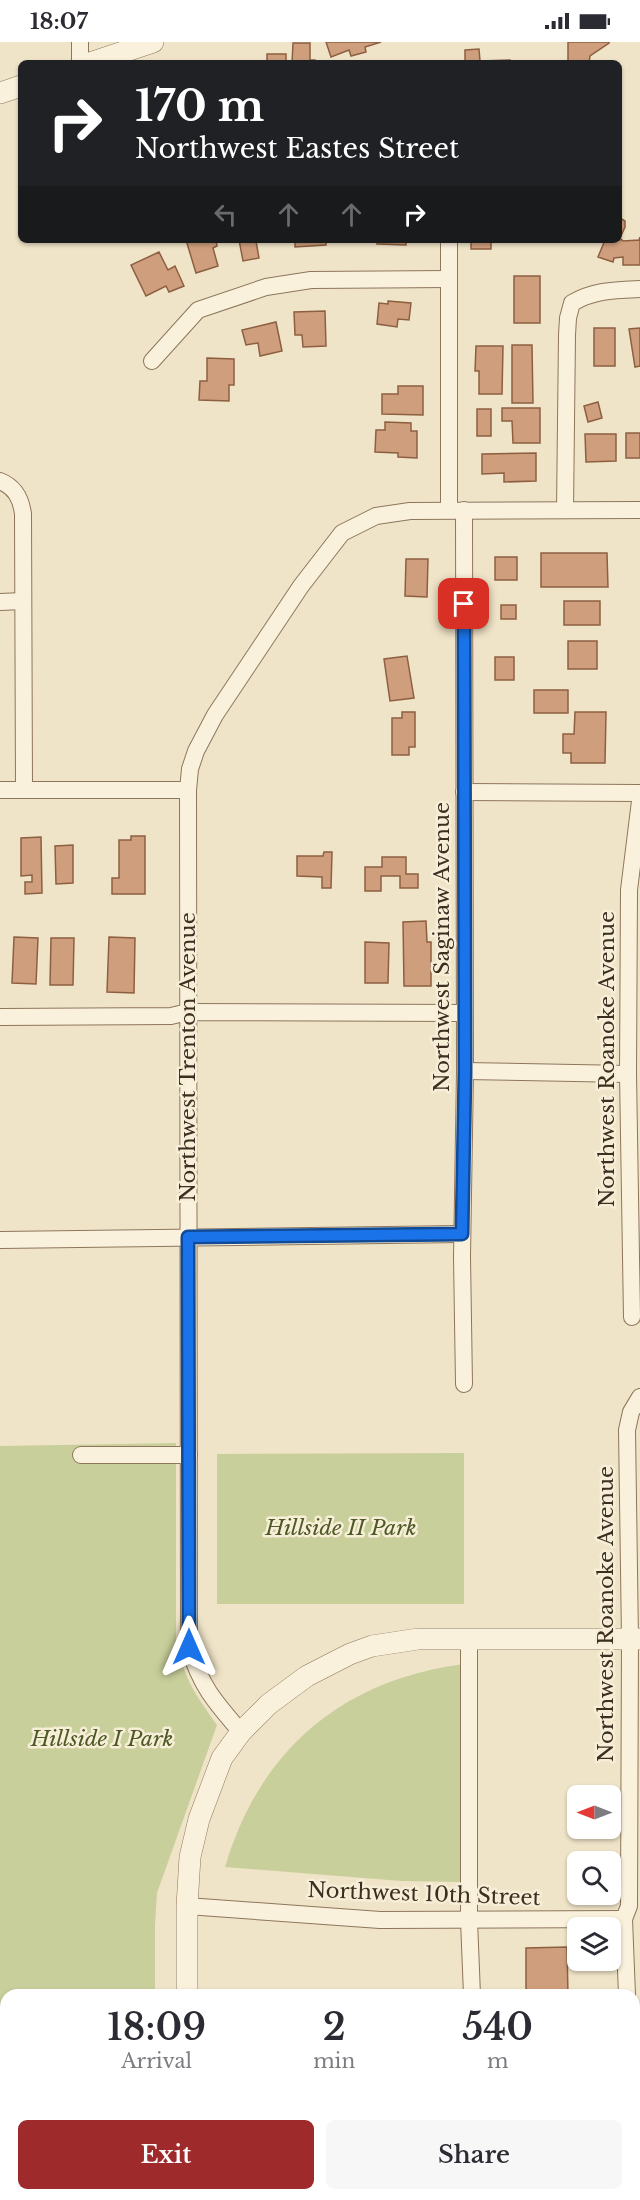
<!DOCTYPE html>
<style>
body{margin:0;font-family:"Libre Baskerville",serif;background:#f7f7f7;color:#2b2b33;height:100vh;display:flex;flex-direction:column;font-size:22px;white-space:nowrap}
*{box-sizing:border-box;margin:0}
p{font-size:20px;color:#7c7c81}
.icon{flex:none;width:33px;height:33px;fill:none;stroke:currentColor;stroke-width:2;stroke-linecap:round;stroke-linejoin:round}
.map{position:relative;flex:1;overflow:hidden}
.drawer{position:absolute;left:0px;top:1947px;width:640px;height:212px;display:flex;flex-direction:column;background:#fff;border-radius:18px 18px 0 0;box-shadow:0 2px 4px #0004}
.drawer>*{flex:none}
.banner{position:absolute;left:18px;top:18px;width:604px;height:183px;border-radius:9px;box-shadow:0 2px 4px #0004;background:#202124;color:#fff;overflow:hidden}
.needle{width:39px;rotate:270deg}
.fabs{position:absolute;left:567px;top:1743px;display:grid;gap:12px}
.fabs a{display:grid;place-items:center;width:54px;height:54px;border-radius:9px;background:#fff;box-shadow:0 2px 4px #0004;font-size:30px}
.pin{position:absolute;display:grid;place-items:center;width:51px;height:51px;color:#fff;margin:-26px;border-radius:12px;box-shadow:0 3px 9px #0006}
.me{position:absolute;width:66px;margin:-33px;rotate:0deg;stroke-linejoin:round;filter:drop-shadow(0 0 4px #0008)}
.turn{display:flex;align-items:center;gap:21px;height:126px;padding:0 18px;font-size:27px}
.turn .icon{width:78px;height:78px;stroke-width:2.5}
.turn b{display:block;font-size:42px;line-height:51px}
.lanes{display:flex;align-items:center;height:57px;padding:0 18px;background:#0003;justify-content:center;gap:30px;direction:ltr}
.lanes .off{opacity:.35}
.eta{display:flex;justify-content:space-evenly;align-items:center;height:102px;text-align:center}
.eta b{font-size:36px;font-weight:600;line-height:42px}
.button{display:flex;gap:12px;margin-top:auto;padding:12px 18px}
.button a{flex:1;height:69px;border-radius:9px;background:#9e2a2b;color:#fff;font-size:24px;font-weight:600;line-height:69px;text-align:center}
.button a+a{background:#f7f7f7;color:#2b2b33}
.status{display:flex;justify-content:space-between;align-items:center;height:42px;padding:0 30px;background:#fff;direction:ltr}
.status svg{height:16px;fill:currentColor}
.map>svg:first-child{display:block}
.green{fill:#c9cf9b}
.building{fill:#cf9f7d;stroke:#8d5f41;stroke-width:1.5}
.lines{fill:none;stroke-linecap:round;stroke-linejoin:round}
.minor-casing{stroke:#8d765c;stroke-width:18}
.tertiary-casing{stroke:#8d765c;stroke-width:22}
.minor{stroke:#faf1dc;stroke-width:16}
.tertiary{stroke:#faf1dc;stroke-width:21}
.route-casing{stroke:#114b97;stroke-width:15}
.route{stroke:#1a73e8;stroke-width:10}
.labels{text-anchor:middle;dominant-baseline:central;stroke-width:5;stroke-linejoin:round;paint-order:stroke}
.street-label{font-size:21px;fill:#3d2e20;stroke:#f7eed8}
.park-label{font-size:21px;font-style:italic;fill:#4d5a26;stroke:#f7eed8}
</style>
<div class="status"><b>18:07</b><svg viewBox="0 0 49 12"><path d="M0 12V9h3v3zM5 12V6h3v6zM10 12V3h3v9zM15 12V0h3v12zM26 1h20v11H26zM47 4h2v5h-2z"/></svg></div>
<div class="map">
<svg width="640" height="2158" viewBox="0 0 640 2158">
<rect width="100%" height="100%" fill="#f0e4c8"/>
<g class="green">
<path d="M176,1401v199c9,38 19,52 41,83l-60,168 -2,32v70h-149v199l136,1 -2,5h-140v-754z"/>
<polygon points="464,1411 464,1562 217,1562 217,1412"/>
<path d="M464,1622v218l-63,-1 -176,-14c35,-118 117,-187 239,-203z"/>
</g>
<g class="building">
<polygon points="326,0 381,0 365,5 366,10 351,14 349,8 331,15"/>
<polygon points="568,0 609,0 609,1 590,14 589,21 568,21"/>
<polygon points="293,1 310,1 310,18 315,18 315,21 292,21"/>
<polygon points="479,7 480,19 510,18 510,21 465,21 465,8"/>
<rect x="267" y="12" width="19" height="9"/>
<polygon points="620,176 625,179 625,185 620,196 623,199 639,198 640,195 640,223 623,223 623,215 614,216 613,220 598,215 605,198 620,198"/>
<polygon points="186,198 216,198 217,204 213,206 218,224 196,231"/>
<polygon points="239,198 260,198 256,199 259,216 243,219"/>
<polygon points="295,198 326,198 326,203 295,205"/>
<polygon points="377,198 406,198 406,203 377,202"/>
<rect x="471" y="198" width="20" height="9"/>
<polygon points="159,210 168,228 175,224 184,244 169,250 166,244 146,254 131,223"/>
<rect x="514" y="234" width="26" height="47"/>
<polygon points="388,259 411,261 409,278 398,277 397,285 377,282 379,261 388,262"/>
<polygon points="325,269 326,304 303,305 302,293 295,293 294,270"/>
<polygon points="276,280 282,309 260,314 258,301 246,303 242,288"/>
<rect x="594" y="286" width="21" height="38"/>
<polygon points="640,286 640,324 635,325 629,287"/>
<polygon points="512,303 532,303 533,361 512,361"/>
<polygon points="476,304 503,304 502,352 479,352 479,329 475,329"/>
<polygon points="207,316 234,317 234,343 229,343 229,359 199,358 200,339 207,339"/>
<polygon points="398,344 423,344 423,373 382,372 382,352 398,352"/>
<polygon points="598,360 602,376 588,380 584,364"/>
<polygon points="502,366 540,366 540,401 513,401 512,379 502,379"/>
<rect x="477" y="367" width="14" height="27"/>
<polygon points="385,380 411,381 411,389 417,389 417,416 398,415 398,411 375,410 376,388 385,388"/>
<rect x="626" y="391" width="14" height="25"/>
<polygon points="585,392 616,392 616,419 586,420"/>
<polygon points="536,411 536,439 504,440 504,431 482,432 482,412"/>
<polygon points="541,511 607,511 608,545 541,545"/>
<rect x="495" y="515" width="22" height="23"/>
<polygon points="406,517 428,517 427,555 405,554"/>
<rect x="564" y="559" width="36" height="24"/>
<rect x="501" y="563" width="15" height="14"/>
<rect x="568" y="599" width="29" height="28"/>
<polygon points="407,614 414,656 390,659 384,617"/>
<rect x="495" y="615" width="19" height="23"/>
<rect x="534" y="648" width="34" height="23"/>
<polygon points="402,670 415,670 415,705 409,705 409,713 392,713 392,676 402,676"/>
<polygon points="575,670 606,670 605,721 571,721 571,711 563,711 563,692 574,692"/>
<polygon points="131,794 145,794 145,852 112,852 112,836 119,836 119,798 131,798"/>
<polygon points="41,795 42,851 25,852 25,840 32,840 32,833 21,834 21,796"/>
<polygon points="73,803 73,841 56,842 55,804"/>
<polygon points="324,810 332,810 331,846 322,846 322,835 297,834 297,814 323,814"/>
<polygon points="382,815 406,815 406,832 418,832 418,846 400,846 400,834 381,834 381,849 365,849 365,825 382,825"/>
<polygon points="426,879 427,900 431,900 431,944 404,944 403,880"/>
<polygon points="14,895 38,896 36,942 12,941"/>
<polygon points="109,895 135,896 134,951 107,950"/>
<polygon points="51,896 74,896 73,943 50,943"/>
<polygon points="365,900 389,901 388,941 365,941"/>
<polygon points="567,1905 568,1953 526,1953 526,1906"/>
<polygon points="297,2152 327,2152 329,2158 299,2158"/>
<rect x="507" y="2152" width="38" height="6"/>
</g>
<g class="lines">
<defs>
<g id="minor">
<polyline points="80,0 80,21"/>
<polyline points="152,319 198,268 266,245 311,238 449,237"/>
<path d="M0,439c15,6 21,17 23,33l1,275"/>
<polyline points="449,468 449,198"/>
<polyline points="464,468 465,1029 462,1215 464,1342"/>
<path d="M565,468l2,-175 1,-17 4,-15c22,-13 43,-13 68,-14"/>
<polyline points="0,560 23,559"/>
<polyline points="0,748 188,748"/>
<polyline points="464,750 640,751"/>
<polyline points="0,975 171,974 188,970 464,971"/>
<polyline points="465,1029 628,1032"/>
<polyline points="0,1198 462,1192"/>
<polyline points="632,1275 628,1032 629,848 640,759"/>
<polyline points="81,1413 189,1413"/>
<polyline points="469,1596 469,1878 472,1953"/>
<path d="M241,1690c-26,-30 -41,-47 -52,-85l-1,-857 2,-21 6,-18 19,-36 86,-129 41,-53 34,-17 34,-5 230,-1"/>
<polyline points="187,1864 380,1878 624,1877"/>
<polyline points="627,1953 624,1877 629,1864 630,1597 627,1388 631,1370 640,1355"/>
<polyline points="634,2047 640,2059"/>
<polyline points="481,2152 481,2158"/>
</g>
<g id="tertiary">
<polyline points="90,21 153,0"/>
<polyline points="0,51 21,44"/>
<polyline points="187,1953 187,1864 190,1815 199,1777 222,1716 241,1690 269,1662 307,1634 350,1612 372,1604 418,1597 640,1597"/>
<polyline points="171,2158 173,2152"/>
</g>
</defs>
<use href="#minor" class="minor-casing"/>
<use href="#tertiary" class="tertiary-casing"/>
<use href="#minor" class="minor"/>
<use href="#tertiary" class="tertiary"/>
</g>
<g class="lines">
<defs>
<polyline id="route" points="189,1605 188,1195 462,1192 465,1029 464,562"/>
</defs>
<use href="#route" class="route-casing"/>
<use href="#route" class="route"/>
</g>
<g class="labels">
<g class="street-label">
<text transform="translate(442 905) rotate(-90)">Northwest Saginaw Avenue</text>
<text transform="translate(188 1015) rotate(-90)">Northwest Trenton Avenue</text>
<text transform="translate(607 1017) rotate(-90)">Northwest Roanoke Avenue</text>
<text transform="translate(606 1572) rotate(-90)">Northwest Roanoke Avenue</text>
<text transform="translate(424 1852) rotate(2)">Northwest 10th Street</text>
</g>
<g class="park-label">
<text x="341" y="1486">Hillside II Park</text>
<text x="102" y="1697">Hillside I Park</text>
</g>
</g>
</svg>
<div class="fabs">
<a><svg class="needle" viewBox="-14 -14 28 28"><path d="M0-13l5 13h-10z" fill="#e53935"/><path d="M0 13l5-13h-10z" fill="#7c7c81"/></svg></a>
<a><svg class="icon" aria-label="search" viewBox="0 0 24 24"><circle cx="10" cy="10" r="6"/><path d="M15 15l6 6"/></svg></a>
<a><svg class="icon" aria-label="layers" viewBox="0 0 24 24"><path d="M12 4l9 5-9 5-9-5zM3 14l9 5 9-5"/></svg></a>
</div>
<div class="pin" style="left:464px;top:562px;background:#d93025"><svg class="icon" aria-label="arrive" viewBox="0 0 24 24"><path d="M6 21V4h12l-3 4 3 4H6"/></svg></div>
<svg class="me" style="left:189px;top:1605px" viewBox="-20 -20 40 40"><path d="M0-17L14 15 0 8-14 15z" fill="#1a73e8" stroke="#fff" stroke-width="4"/></svg>
<div class="banner">
<div class="turn"><svg class="icon" aria-label="right" viewBox="0 0 24 24"><path d="M7 20v-9h11M14 6l5 5-5 5"/></svg><div><b>170 m</b>Northwest Eastes Street</div></div>
<div class="lanes"><svg class="icon off" aria-label="left" viewBox="0 0 24 24"><path d="M17 20v-9H6M10 6l-5 5 5 5"/></svg><svg class="icon off" aria-label="ahead" viewBox="0 0 24 24"><path d="M12 20V5M6 11l6-6 6 6"/></svg><svg class="icon off" aria-label="ahead" viewBox="0 0 24 24"><path d="M12 20V5M6 11l6-6 6 6"/></svg><svg class="icon" aria-label="right" viewBox="0 0 24 24"><path d="M7 20v-9h11M14 6l5 5-5 5"/></svg></div>
</div>
<section class="drawer">
<div class="eta">
<div><b>18:09</b><p>Arrival</p></div>
<div><b>2</b><p>min</p></div>
<div><b>540</b><p>m</p></div>
</div>
<div class="button"><a>Exit</a><a>Share</a></div>
</section>
</div>
